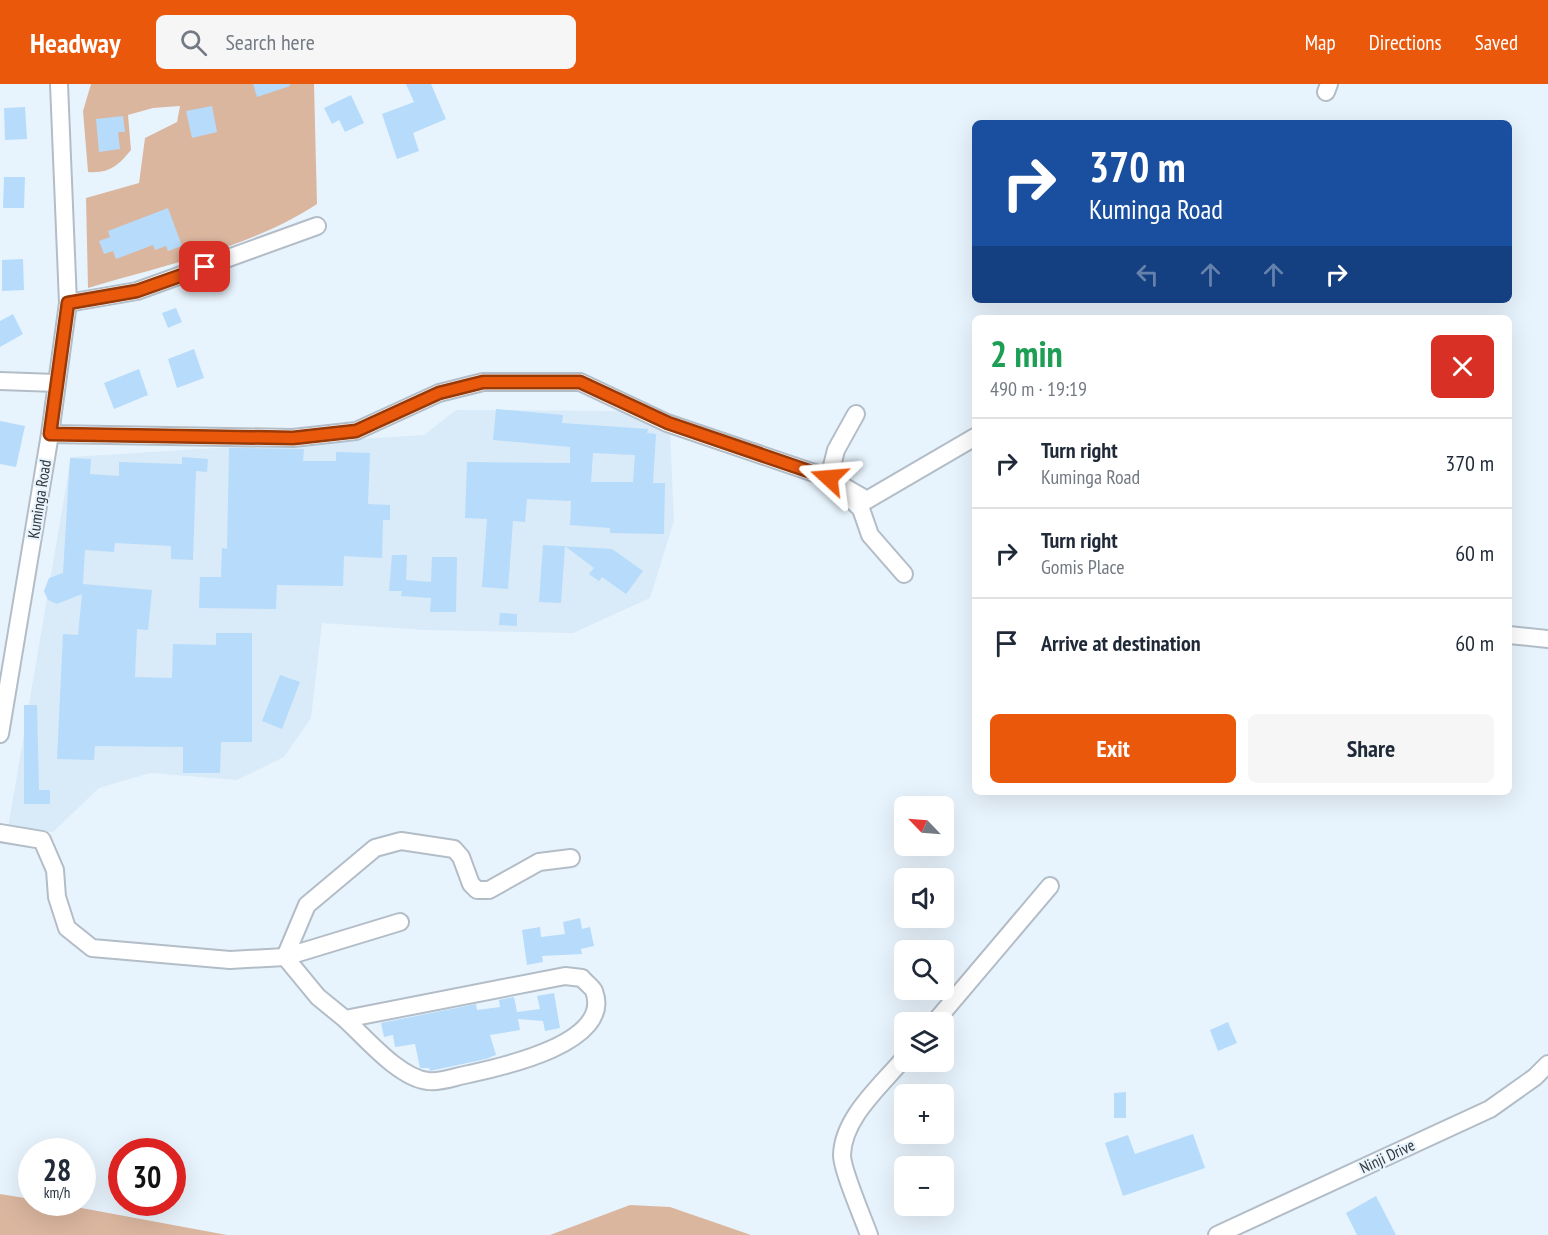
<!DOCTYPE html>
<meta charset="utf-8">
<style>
body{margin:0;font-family:"PT Sans Narrow",sans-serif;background:#f6f6f7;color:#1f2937;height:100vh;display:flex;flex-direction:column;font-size:22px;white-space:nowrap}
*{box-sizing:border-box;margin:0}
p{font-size:20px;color:#747a83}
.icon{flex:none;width:33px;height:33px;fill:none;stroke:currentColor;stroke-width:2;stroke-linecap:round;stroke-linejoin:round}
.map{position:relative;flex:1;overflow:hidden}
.sheet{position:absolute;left:972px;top:231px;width:540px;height:480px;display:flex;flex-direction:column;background:#fff;border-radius:9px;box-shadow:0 6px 24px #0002}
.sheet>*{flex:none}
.banner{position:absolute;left:972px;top:36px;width:540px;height:183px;border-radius:9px;box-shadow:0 6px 24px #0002;background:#1a4fa0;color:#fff;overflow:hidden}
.needle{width:39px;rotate:295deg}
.controls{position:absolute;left:894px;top:712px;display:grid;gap:12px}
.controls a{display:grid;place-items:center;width:60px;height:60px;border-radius:9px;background:#fff;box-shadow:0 6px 24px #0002;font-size:30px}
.speed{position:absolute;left:18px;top:1054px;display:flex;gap:12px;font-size:30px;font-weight:700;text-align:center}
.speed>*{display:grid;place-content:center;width:78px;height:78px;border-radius:50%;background:#fff;box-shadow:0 6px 24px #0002;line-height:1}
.speed small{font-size:15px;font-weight:400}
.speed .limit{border:9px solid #d22;background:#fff;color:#111}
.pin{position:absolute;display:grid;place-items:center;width:51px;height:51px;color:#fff;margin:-26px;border-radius:12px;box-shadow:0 3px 9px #0006}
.me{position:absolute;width:66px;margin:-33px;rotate:289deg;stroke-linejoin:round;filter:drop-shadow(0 0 4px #0008)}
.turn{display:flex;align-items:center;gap:21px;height:126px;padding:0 18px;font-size:27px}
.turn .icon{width:78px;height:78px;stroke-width:2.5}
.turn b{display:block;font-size:42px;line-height:51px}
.lanes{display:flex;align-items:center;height:57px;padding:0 18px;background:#0003;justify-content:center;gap:30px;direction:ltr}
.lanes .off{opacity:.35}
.round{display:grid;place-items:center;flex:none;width:63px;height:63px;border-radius:9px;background:#f6f6f7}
.headline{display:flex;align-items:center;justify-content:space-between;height:102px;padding:0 18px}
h1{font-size:36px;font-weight:600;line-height:45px;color:#1e9e55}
.action{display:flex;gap:12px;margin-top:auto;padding:12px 18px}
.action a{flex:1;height:69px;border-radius:9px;background:#ea580c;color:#fff;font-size:24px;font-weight:600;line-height:69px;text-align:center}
.action a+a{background:#f6f6f7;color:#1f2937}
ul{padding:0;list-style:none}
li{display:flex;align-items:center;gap:18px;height:90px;padding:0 18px;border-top:2px solid #e0e1e3}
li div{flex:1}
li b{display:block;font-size:22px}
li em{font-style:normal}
header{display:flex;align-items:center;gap:36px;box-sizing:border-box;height:84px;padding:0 30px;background:#ea580c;color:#fff}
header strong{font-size:28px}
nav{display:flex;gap:33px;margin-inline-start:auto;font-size:21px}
.search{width:420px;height:54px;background:#f6f6f7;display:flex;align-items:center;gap:15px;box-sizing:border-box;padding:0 21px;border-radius:9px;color:#747a83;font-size:22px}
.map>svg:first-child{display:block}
.built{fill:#d9eaf9}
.green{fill:#dbb69f}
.building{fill:#b7dbfa;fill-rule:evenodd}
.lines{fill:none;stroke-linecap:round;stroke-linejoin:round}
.street-casing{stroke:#b3bdc7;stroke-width:20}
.street{stroke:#fff;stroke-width:16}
.route-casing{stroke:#983908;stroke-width:15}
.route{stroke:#ea580c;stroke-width:10}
.labels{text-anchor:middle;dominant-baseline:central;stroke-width:4.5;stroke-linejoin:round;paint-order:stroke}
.street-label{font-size:16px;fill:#33373b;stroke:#e8f4fd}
</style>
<header>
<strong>Headway</strong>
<div class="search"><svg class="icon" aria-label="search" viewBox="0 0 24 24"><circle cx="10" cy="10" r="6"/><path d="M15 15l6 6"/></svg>Search here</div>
<nav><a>Map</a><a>Directions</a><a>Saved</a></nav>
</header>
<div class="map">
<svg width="1548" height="1151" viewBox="0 0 1548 1151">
<rect width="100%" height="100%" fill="#e8f4fd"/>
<polygon class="built" points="456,326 625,327 670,348 674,437 650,514 573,549 425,546 322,539 311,634 284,673 237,696 150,689 99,704 53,748 8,744 71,373 424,351"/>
<g class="green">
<path d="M91,0h223l3,120c-67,44 -153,61 -229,84l-2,-90 53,-15 6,-45 32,-16 3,-16 -27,2 -25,7 3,35c-12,15 -22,24 -43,22l-5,-61z"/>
<polygon points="0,1110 31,1115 32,1119 70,1119 76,1123 227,1151 0,1151"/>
<polygon points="630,1121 670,1123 751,1151 550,1151"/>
</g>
<g class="building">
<polygon points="253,0 290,0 290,2 257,13"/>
<polygon points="406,0 431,0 446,35 413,49 419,67 397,75 382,30 414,18"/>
<polygon points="351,11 364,39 345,48 339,36 332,40 324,24"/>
<polygon points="212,22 217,48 192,54 186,27"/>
<polygon points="25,23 27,55 5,56 4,24"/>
<polygon points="123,32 125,48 118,48 120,65 99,68 96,35"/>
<polygon points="4,93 25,93 24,124 3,124"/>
<polygon points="168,124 182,162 168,167 166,162 155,166 153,161 116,175 113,167 104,170 99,157 110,153 108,147"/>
<polygon points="23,175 24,206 2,207 2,176"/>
<polygon points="176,224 182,238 168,244 162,229"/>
<polygon points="13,230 23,250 0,263 0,237"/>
<polygon points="194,265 204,294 177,304 168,275"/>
<polygon points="139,285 148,311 114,325 104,299"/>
<path d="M496,325l67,6 -1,8 86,6 -1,4 9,1 -3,49h12l-1,51 -54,-1v-5l-40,-3 1,-24 -44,-2 -2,23 -12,-1 -5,68 -26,-2 5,-68 -22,-1 2,-56 103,1v-16l-77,-7zM593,369l42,2 -2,27h-42z"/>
<polygon points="0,337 25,342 16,383 0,380"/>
<polygon points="229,364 304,365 303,377 336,377 336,368 370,369 368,420 390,421 390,436 383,436 382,474 344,472 343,502 277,501 276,525 199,524 200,493 221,493 222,464 227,465"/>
<polygon points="182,373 208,375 207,388 196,387 193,476 171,475 171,462 115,459 114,468 85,466 83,500 152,506 148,546 137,545 135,593 172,594 173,560 216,561 216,549 252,549 252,658 221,658 220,689 183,689 183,663 95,662 94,676 57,675 63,550 78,551 82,510 57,520 48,516 44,507 49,494 63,489 70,374 91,375 90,390 119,392 119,378 182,380"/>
<polygon points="543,461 612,465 643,487 626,510 602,493 599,497 589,490 594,484 565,462 561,519 539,518"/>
<polygon points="392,471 407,471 406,496 431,498 432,473 457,473 456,528 430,528 431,514 401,512 402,507 389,507"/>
<polygon points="500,529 517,530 517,542 499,541"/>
<polygon points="280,591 300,598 282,645 262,637"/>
<polygon points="24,621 37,621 39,706 50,706 50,720 24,720"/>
<polygon points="580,834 582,845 590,843 594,862 581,865 582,870 542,872 543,878 527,881 522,846 540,843 541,853 565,850 563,838"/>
<polygon points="554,909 560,944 545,947 543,937 518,935 520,946 490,951 496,971 486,975 430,987 429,984 420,984 415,960 395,963 393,951 384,953 381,939 476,920 477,926 500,923 499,916 514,913 517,928 540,925 537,912"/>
<polygon points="1228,938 1237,959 1218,967 1210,946"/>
<polygon points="1126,1008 1126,1034 1114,1034 1114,1009"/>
<polygon points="1193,1050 1205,1084 1123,1112 1105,1059 1128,1051 1135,1070"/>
<polygon points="1376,1112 1396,1151 1357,1151 1346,1129"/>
</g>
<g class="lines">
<defs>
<g id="street">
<polyline points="1326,8 1329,0"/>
<polyline points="68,219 137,207 317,142"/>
<polyline points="0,297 56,299"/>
<polyline points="856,330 836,366 829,394 867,416 975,353"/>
<polyline points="50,350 293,354 356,347 439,309 483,298 580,298 667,339 829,394 861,425 870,451 904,490"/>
<polyline points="1509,551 1548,555"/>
<polyline points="0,650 50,350 68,219 59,0"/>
<polyline points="0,749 42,756 55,786 57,813 67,844 92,864 230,876 285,873 400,838"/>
<path d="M345,935c21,19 54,59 83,62 12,2 29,-5 41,-7 32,-7 145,-31 125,-83 -2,-4 -9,-9 -12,-13l-17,-2 -220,43 -27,-22 -33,-40 22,-52 68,-57 26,-7 53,8 7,8 10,27 6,6h12l50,-28 32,-4"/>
<polyline points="934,939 1050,802"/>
<path d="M869,1151c-6,-17 -27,-65 -27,-80 1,-38 40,-70 62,-97"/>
<polyline points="1217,1151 1490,1025 1535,993 1548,980"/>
</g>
</defs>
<use href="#street" class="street-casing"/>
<use href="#street" class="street"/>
</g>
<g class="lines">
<defs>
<polyline id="route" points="205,183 137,207 68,219 50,350 293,354 356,347 439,309 483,298 580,298 668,339 829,394"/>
</defs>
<use href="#route" class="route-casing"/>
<use href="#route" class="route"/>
</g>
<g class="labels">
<g class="street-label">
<text transform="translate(39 415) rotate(-81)">Kuminga Road</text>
<text transform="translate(1387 1072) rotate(-25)">Ninji Drive</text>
</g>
</g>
</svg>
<div class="controls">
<a><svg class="needle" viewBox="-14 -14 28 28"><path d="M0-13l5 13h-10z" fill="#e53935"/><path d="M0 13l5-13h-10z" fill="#747a83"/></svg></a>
<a><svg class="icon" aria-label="sound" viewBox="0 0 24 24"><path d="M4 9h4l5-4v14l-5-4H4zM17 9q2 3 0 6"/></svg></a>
<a><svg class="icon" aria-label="search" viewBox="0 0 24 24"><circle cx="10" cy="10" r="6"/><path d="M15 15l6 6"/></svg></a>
<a><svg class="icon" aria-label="layers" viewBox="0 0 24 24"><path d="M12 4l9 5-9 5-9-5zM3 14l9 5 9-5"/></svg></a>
<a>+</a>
<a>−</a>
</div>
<div class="speed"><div>28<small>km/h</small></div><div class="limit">30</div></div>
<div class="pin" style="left:205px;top:183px;background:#d93025"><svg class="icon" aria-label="arrive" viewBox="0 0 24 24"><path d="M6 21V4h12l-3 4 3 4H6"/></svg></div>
<svg class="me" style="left:829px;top:394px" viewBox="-20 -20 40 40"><path d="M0-17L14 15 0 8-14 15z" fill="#ea580c" stroke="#fff" stroke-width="4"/></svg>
<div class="banner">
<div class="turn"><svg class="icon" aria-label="right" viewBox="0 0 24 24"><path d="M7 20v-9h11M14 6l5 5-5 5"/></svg><div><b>370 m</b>Kuminga Road</div></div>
<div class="lanes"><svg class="icon off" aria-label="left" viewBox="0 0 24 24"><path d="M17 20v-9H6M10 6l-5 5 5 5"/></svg><svg class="icon off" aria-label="ahead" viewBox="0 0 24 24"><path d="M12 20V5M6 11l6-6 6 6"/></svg><svg class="icon off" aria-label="ahead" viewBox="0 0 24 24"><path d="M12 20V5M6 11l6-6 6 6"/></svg><svg class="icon" aria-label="right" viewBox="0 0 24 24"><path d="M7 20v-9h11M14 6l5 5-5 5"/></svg></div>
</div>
<section class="sheet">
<div class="headline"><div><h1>2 min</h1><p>490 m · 19:19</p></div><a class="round" style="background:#d93025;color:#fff"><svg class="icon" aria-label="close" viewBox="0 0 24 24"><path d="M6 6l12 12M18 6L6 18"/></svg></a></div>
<ul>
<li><svg class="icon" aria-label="right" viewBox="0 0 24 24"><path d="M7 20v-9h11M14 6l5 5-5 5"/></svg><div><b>Turn right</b><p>Kuminga Road</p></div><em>370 m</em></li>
<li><svg class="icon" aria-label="right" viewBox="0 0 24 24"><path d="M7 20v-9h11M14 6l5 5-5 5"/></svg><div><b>Turn right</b><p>Gomis Place</p></div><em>60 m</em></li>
<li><svg class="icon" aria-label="arrive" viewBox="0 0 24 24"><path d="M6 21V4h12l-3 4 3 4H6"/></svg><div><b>Arrive at destination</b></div><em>60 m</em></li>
</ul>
<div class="action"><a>Exit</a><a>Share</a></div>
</section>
</div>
